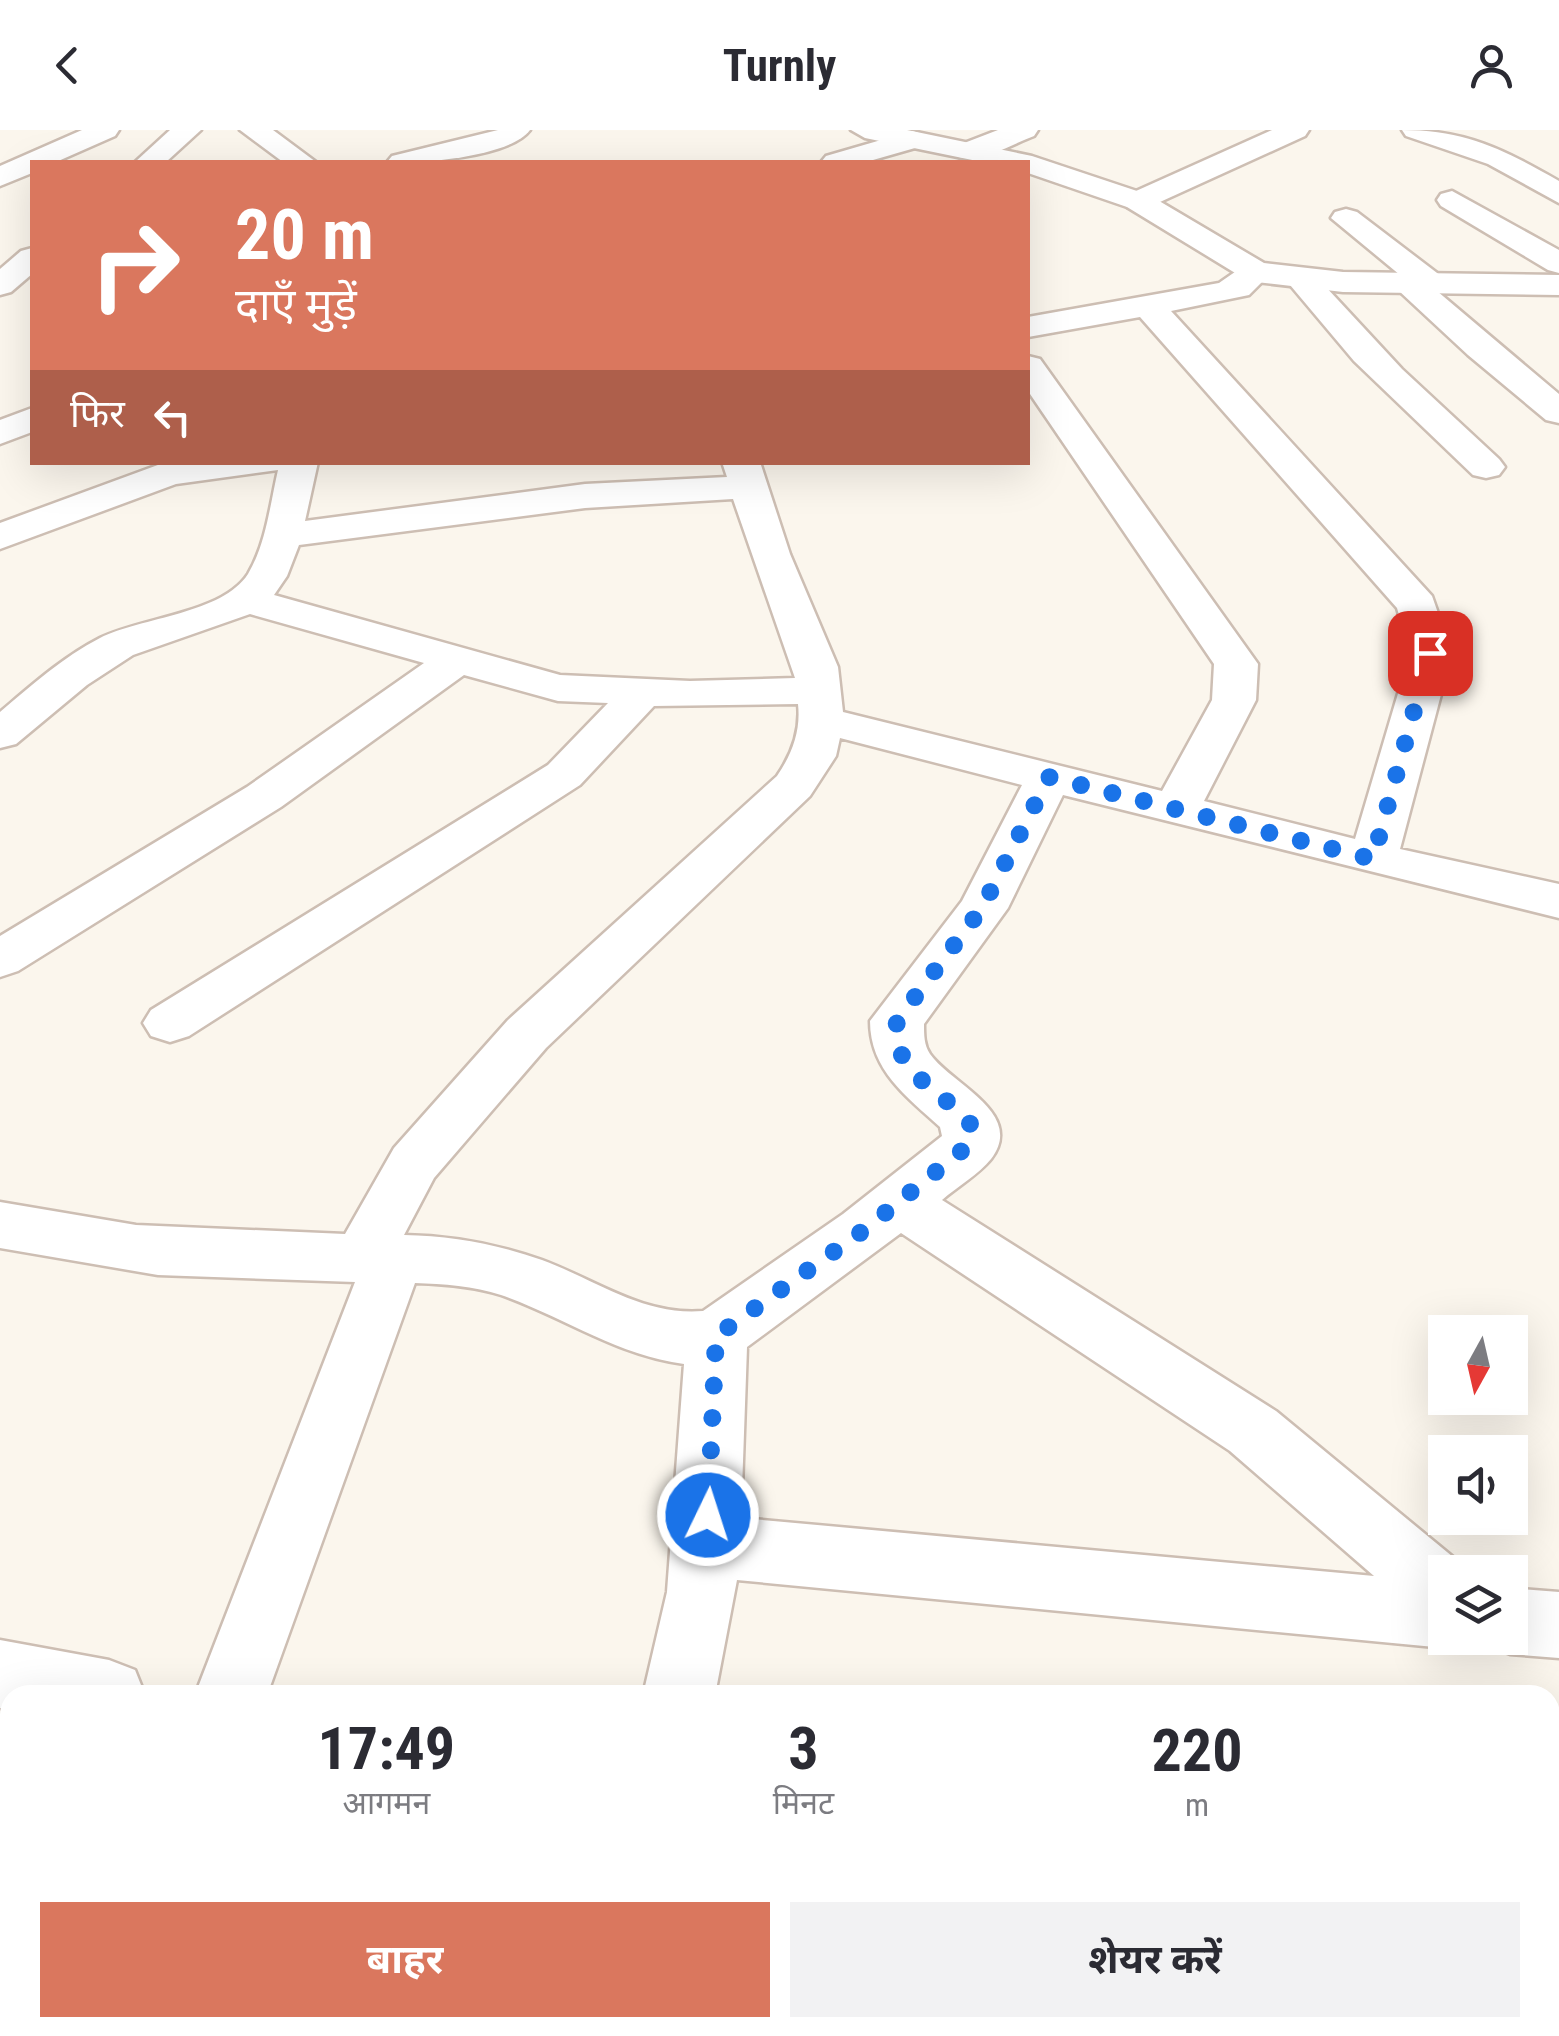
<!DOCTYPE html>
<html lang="hi">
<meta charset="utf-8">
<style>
body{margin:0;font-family:"Roboto Condensed","Noto Sans Devanagari",sans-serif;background:#f2f2f3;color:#2b2b33;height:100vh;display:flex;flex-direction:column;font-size:38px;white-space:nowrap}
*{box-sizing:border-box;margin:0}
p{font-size:32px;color:#7c7c81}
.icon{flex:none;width:55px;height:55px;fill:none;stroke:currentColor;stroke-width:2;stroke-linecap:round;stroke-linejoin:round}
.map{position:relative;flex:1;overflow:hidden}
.details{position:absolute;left:0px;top:1555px;width:1560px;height:352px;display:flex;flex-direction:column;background:#fff;border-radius:30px 30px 0 0;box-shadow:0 10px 40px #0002}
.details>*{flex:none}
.banner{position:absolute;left:30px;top:30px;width:1000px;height:305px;border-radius:0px;box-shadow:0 10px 40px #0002;background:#da775e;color:#fff;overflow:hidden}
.needle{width:65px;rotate:188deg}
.fabs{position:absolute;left:1428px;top:1185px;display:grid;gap:20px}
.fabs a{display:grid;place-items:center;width:100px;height:100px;border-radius:0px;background:#fff;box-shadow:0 10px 40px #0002;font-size:50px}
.pin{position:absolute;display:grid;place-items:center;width:85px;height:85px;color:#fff;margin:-42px;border-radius:20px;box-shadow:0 5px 15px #0006}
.me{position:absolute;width:110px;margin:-55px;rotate:4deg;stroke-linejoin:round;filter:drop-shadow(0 0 8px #0008)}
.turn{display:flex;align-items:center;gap:35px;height:210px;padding:0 40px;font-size:45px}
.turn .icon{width:130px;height:130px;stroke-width:2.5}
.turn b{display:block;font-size:70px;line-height:85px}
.then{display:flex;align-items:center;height:95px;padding:0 40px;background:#0003;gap:20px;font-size:38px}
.eta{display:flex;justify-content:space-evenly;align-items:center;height:170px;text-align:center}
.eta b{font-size:60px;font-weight:700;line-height:70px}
.primary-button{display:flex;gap:20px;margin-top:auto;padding:20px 40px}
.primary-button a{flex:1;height:115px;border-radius:0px;background:#da775e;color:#fff;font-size:40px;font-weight:700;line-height:115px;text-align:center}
.primary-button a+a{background:#f2f2f3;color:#2b2b33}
header{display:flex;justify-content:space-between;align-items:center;height:130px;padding:0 40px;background:#fff;font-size:45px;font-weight:700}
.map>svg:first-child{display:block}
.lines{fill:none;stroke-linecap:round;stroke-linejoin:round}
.minor-casing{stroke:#cdbeb3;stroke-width:5}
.tertiary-casing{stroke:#cdbeb3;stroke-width:5}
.minor{fill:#fff;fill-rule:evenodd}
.tertiary{fill:#fff;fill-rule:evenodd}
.route{stroke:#1a73e8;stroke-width:18;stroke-dasharray:0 32.4}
</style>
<header><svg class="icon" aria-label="back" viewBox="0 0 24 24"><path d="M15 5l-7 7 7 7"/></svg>Turnly<svg class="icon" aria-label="person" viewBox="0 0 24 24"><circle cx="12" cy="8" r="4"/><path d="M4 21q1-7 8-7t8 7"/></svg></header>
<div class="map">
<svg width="1559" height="1906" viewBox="0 0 1559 1906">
<rect width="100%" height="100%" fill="#fbf6ed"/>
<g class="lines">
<defs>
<g id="minor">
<polygon points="82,0 119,0 115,6 56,32 32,32 32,43 0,56 0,36"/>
<polygon points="170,0 201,0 166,32 135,32"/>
<polygon points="240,0 273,0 316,32 283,32"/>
<path d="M498,0h32c-20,27 -110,34 -143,32l5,-6z"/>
<path d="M998,0h40l-4,6c-22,8 -52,27 -75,21l-4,-6 4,-6z"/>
<polygon points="1272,0 1309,0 1305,6 1149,77 1127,77 1123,71 1127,65"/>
<path d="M1402,0c65,0 102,20 157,51v22l-71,-39 -82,-28z"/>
<polygon points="912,1 922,4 926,10 922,16 866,32 821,32 826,26"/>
<polygon points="1452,61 1559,120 1559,143 1548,140 1441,76 1437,70 1441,64"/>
<polygon points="1346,79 1357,82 1441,146 1446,153 1437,161 1559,264 1559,293 1546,290 1468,225 1398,160 1393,153 1400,145 1331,88 1335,82"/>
<polygon points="32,118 32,144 11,162 0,165 0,139 21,121"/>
<path d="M1256,132l11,3 5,7 -23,23 -78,16 261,285 20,57 -52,196 159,35v34l-496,-123 -55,113 -84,116c0,11 0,21 6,30 21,30 96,59 61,105 -12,15 -34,28 -49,41l334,211 194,160 -25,1v66h25l-25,10 -708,-68 -22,115h-72l24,-103 17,-228c-68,-9 -120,-47 -183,-69 -27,-9 -58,-11 -86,-12l-148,412h-72l160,-413 -197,-7 -158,-27v-46l136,23 209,9 49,-86 114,-128 269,-244c15,-22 24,-45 21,-72l-144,2 -74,79 -391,251 -19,6 -19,-6 -8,-13 8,-13 397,-245 60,-62 -50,-2 -94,-26 -183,132 -263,164 -18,6v-41l247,-149 177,-124 -174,-49 -117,41 -46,30 -71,59 -16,4v-36c32,-27 63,-55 100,-74 42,-21 122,-24 148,-64 18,-30 22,-69 30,-104l-102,14 -176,65v-26l166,-61h152l-13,59 280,-37 142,-7 -5,-15h38l30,92 48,113 5,45 319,79 50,-91 2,-36 -186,-273v-35l12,3 218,305 -2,36 -52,101 151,38 55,-186 -13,-45 -257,-291 -112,20v-20l191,-34 26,-18zM733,369l62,179 -105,3 -130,-6 -286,-80 13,-19 12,-31 286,-37zM840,608l182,47 -60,116 -92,120c0,49 36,75 70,106l2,9 -99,78 -140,97c-60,5 -107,-31 -161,-51 -45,-16 -90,-24 -138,-25l30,-57 112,-130 264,-252 26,-40zM901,1103l329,218 144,125 -633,-58 6,-171z"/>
<polygon points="1301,139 1312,142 1402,239 1499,329 1505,337 1499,345 1486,348 1473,345 1354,231 1285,149 1290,142"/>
<polygon points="32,278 32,302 0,314 0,290"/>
<polygon points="1510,1458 1559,1462 1559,1528 1510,1524 1485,1514 1482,1508 1510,1508"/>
<polygon points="0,1510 109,1530 135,1540 145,1565 10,1565 10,1580 0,1578"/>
<polygon points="565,1898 647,1898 646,1906 564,1906"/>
</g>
<polygon id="tertiary" points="851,0 907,0 1032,26 1149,65 1264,133 1343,142 1559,145 1559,165 1343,162 1256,152 1245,149 1127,77 1028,43 1028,32 982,32 865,8"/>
</defs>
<use href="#minor" class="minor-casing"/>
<use href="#tertiary" class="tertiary-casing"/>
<use href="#minor" class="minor"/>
<use href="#tertiary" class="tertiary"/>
</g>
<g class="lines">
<path class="route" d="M708,1385l8,-179 148,-106 106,-86 1,-19c-28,-36 -81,-51 -74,-104l85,-113 67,-131 324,82 57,-206"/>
</g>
</svg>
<div class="fabs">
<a><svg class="needle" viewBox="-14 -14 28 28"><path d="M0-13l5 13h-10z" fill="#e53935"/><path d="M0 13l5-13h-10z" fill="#7c7c81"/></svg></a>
<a><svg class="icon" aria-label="sound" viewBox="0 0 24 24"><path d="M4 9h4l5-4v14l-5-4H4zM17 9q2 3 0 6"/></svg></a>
<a><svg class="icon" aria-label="layers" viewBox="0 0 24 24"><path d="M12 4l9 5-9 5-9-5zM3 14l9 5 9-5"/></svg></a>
</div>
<div class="pin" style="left:1430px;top:523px;background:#d93025"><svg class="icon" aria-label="arrive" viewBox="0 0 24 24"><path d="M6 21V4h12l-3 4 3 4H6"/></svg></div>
<svg class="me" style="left:708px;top:1385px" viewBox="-20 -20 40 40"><circle r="17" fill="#1a73e8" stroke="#fff" stroke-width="3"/><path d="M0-11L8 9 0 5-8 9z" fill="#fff"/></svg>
<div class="banner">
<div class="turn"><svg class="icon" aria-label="right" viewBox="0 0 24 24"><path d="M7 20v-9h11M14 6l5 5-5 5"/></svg><div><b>20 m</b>दाएँ मुड़ें</div></div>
<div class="then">फिर<svg class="icon" aria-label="left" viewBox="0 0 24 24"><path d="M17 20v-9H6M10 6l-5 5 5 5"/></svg></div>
</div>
<section class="details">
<div class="eta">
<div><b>17:49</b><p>आगमन</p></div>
<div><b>3</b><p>मिनट</p></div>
<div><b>220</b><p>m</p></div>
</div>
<div class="primary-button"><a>बाहर</a><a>शेयर करें</a></div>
</section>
</div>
